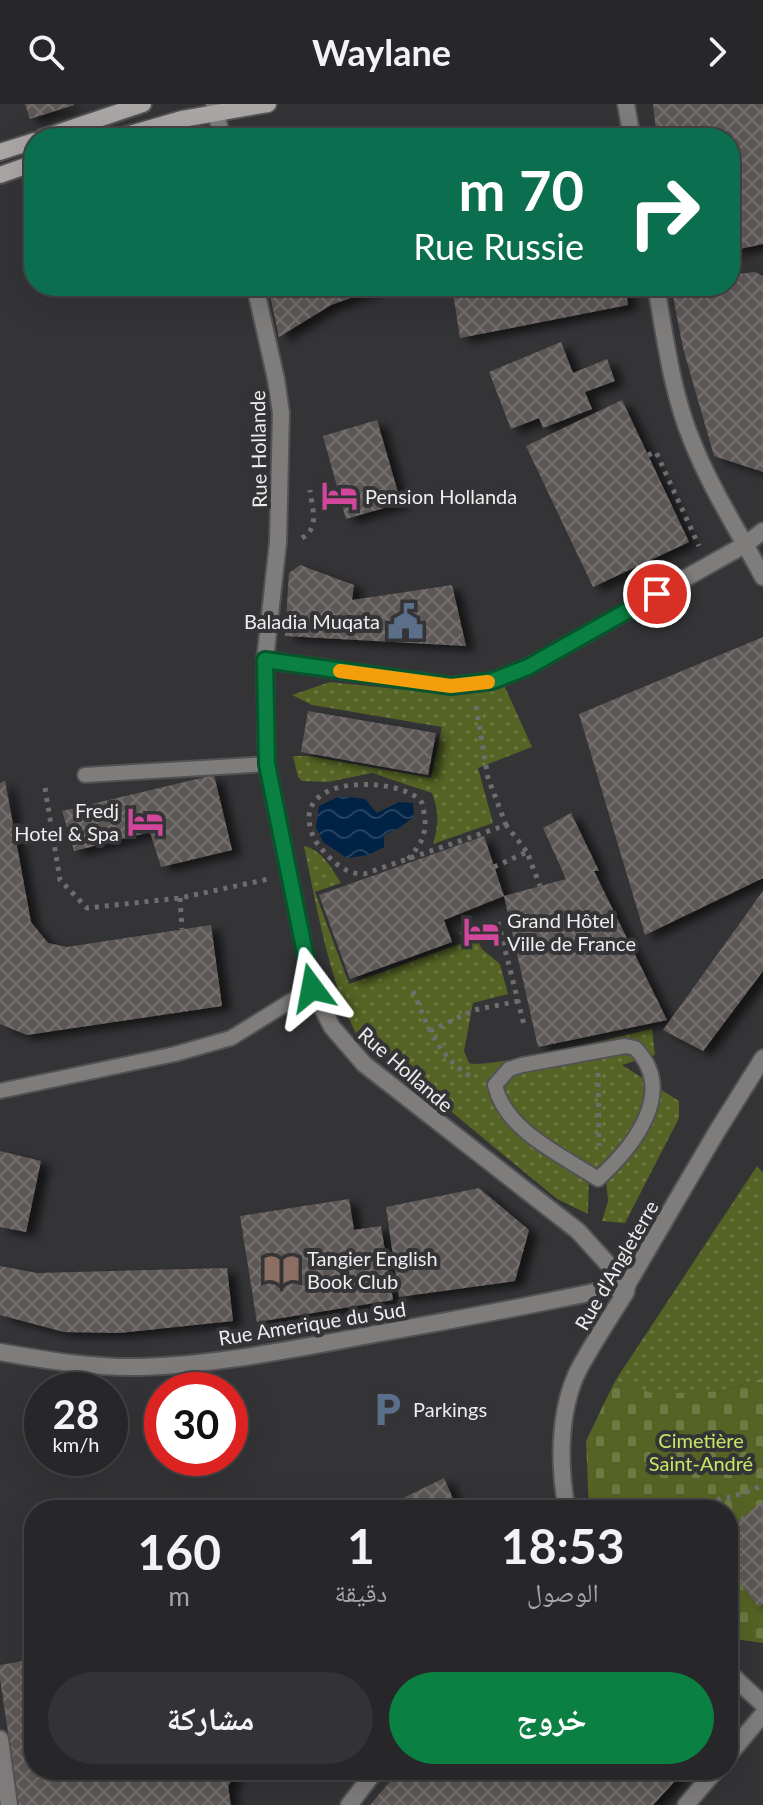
<!DOCTYPE html>
<html lang="ar">
<meta charset="utf-8">
<style>
body{margin:0;font-family:Lato,"Noto Naskh Arabic",sans-serif;background:#333234;color:#f1f3f6;direction:rtl;height:100vh;display:flex;flex-direction:column;font-size:30px;white-space:nowrap}
*{box-sizing:border-box;margin:0}
p{font-size:26px;color:#a4a5a8}
.icon{flex:none;width:44px;height:44px;fill:none;stroke:currentColor;stroke-width:2;stroke-linecap:round;stroke-linejoin:round}
.map{position:relative;flex:1;overflow:hidden;direction:ltr}
.panel{position:absolute;left:24px;top:1396px;width:714px;height:280px;display:flex;flex-direction:column;background:#272628;border-radius:32px;box-shadow:0 8px 32px #0002,0 0 0 2px #434345;direction:rtl}
.panel>*{flex:none}
.banner{position:absolute;left:24px;top:24px;width:716px;height:168px;border-radius:32px;box-shadow:0 8px 32px #0002,0 0 0 2px #434345;direction:rtl;background:#0b6e4f;color:#fff;overflow:hidden}
.speed{position:absolute;left:24px;top:1268px;display:flex;gap:16px;font-size:40px;font-weight:700;text-align:center}
.speed>*{display:grid;place-content:center;width:104px;height:104px;border-radius:50%;background:#272628;box-shadow:0 8px 32px #0002,0 0 0 2px #434345;line-height:1}
.speed small{font-size:20px;font-weight:400}
.speed .limit{border:12px solid #d22;background:#fff;color:#111}
.pin{position:absolute;display:grid;place-items:center;width:68px;height:68px;color:#fff;margin:-34px;border:4px solid #fff;border-radius:50%;box-shadow:0 2px 8px #0007}
.me{position:absolute;width:88px;margin:-44px;rotate:347deg;stroke-linejoin:round;filter:drop-shadow(0 0 6px #0008)}
.turn{display:flex;align-items:center;gap:28px;height:168px;padding:0 24px;font-size:36px}
.turn .icon{width:104px;height:104px;stroke-width:2.5}
.turn b{display:block;font-size:56px;line-height:68px}
.eta{display:flex;justify-content:space-evenly;align-items:center;height:136px;text-align:center}
.eta b{font-size:48px;font-weight:700;line-height:56px}
.button{display:flex;gap:16px;margin-top:auto;padding:16px 24px}
.button a{flex:1;height:92px;border-radius:48px;background:#0b8043;color:#fff;font-size:32px;font-weight:700;line-height:92px;text-align:center}
.button a+a{background:#333234;color:#f1f3f6}
header{display:flex;justify-content:space-between;align-items:center;height:104px;padding:0 24px;background:#272628;font-size:36px;font-weight:700}
.map>svg:first-child{display:block}
.grass{fill:url(#grass-dots)}
.cemetery{fill:url(#cemetery-stones)}
.water{fill:url(#water-waves)}
.building{fill:url(#building-cross-hatch);filter:url(#shadow)}
.lines{fill:none;stroke-linecap:round;stroke-linejoin:round}
.lane-casing{stroke:#525153;stroke-width:18}
.street-casing{stroke:#525153;stroke-width:20}
.secondary-casing{stroke:#525153;stroke-width:20}
.path{stroke:#6e6d6f;stroke-width:5;stroke-dasharray:4 6;stroke-linecap:butt}
.lane{stroke:#7f7d7c;stroke-width:14}
.street{stroke:#7f7d7c;stroke-width:16}
.secondary{stroke:#a9a6a5;stroke-width:16}
.route-casing{stroke:#07532c;stroke-width:20}
.route{stroke:#0b8043;stroke-width:14}
.slow{stroke:#f59e0b;stroke-width:14}
.labels{text-anchor:middle;dominant-baseline:central;stroke-width:8;stroke-linejoin:round;paint-order:stroke}
.street-label{font-size:20px;fill:#edecee;stroke:#343336}
.poi-label{font-size:20px;fill:#edecee;stroke:#343336;text-anchor:start}
.park-label{font-size:20px;fill:#c7e566;stroke:#343336}
</style>
<header><svg class="icon" aria-label="forward" viewBox="0 0 24 24"><path d="M9 5l7 7-7 7"/></svg>Waylane<svg class="icon" aria-label="search" viewBox="0 0 24 24"><circle cx="10" cy="10" r="6"/><path d="M15 15l6 6"/></svg></header>
<div class="map">
<svg width="763" height="1701" viewBox="0 0 763 1701">
<defs>
<pattern id="grass-dots" width="8" height="8" patternUnits="userSpaceOnUse" patternTransform="scale(2)"><rect width="8" height="8" fill="#556324"/><path d="M2 2h.1M6 6h.1" fill="none" stroke="#6e7a44" stroke-width="1.8" stroke-linecap="round"/></pattern>
<pattern id="cemetery-stones" width="16" height="16" patternUnits="userSpaceOnUse" patternTransform="scale(2)"><rect width="16" height="16" fill="#556324"/><path d="M2 7V4a2 2 0 0 1 4 0v3zM10 15v-3a2 2 0 0 1 4 0v3z" fill="#6e7a44"/></pattern>
<pattern id="water-waves" width="16" height="10" patternUnits="userSpaceOnUse" patternTransform="scale(2)"><rect width="16" height="10" fill="#024"/><path d="M0 5q4-4 8 0t8 0" fill="none" stroke="#26425f"/></pattern>
<pattern id="building-cross-hatch" width="8" height="8" patternUnits="userSpaceOnUse" patternTransform="scale(2)"><rect width="8" height="8" fill="#5d5857"/><path d="M0 0l8 8M0 8l8-8" fill="none" stroke="#75706f"/></pattern>
<filter id="shadow"><feDropShadow dx="9" dy="5" stdDeviation="4" flood-color="#0009"/></filter>
</defs>
<rect width="100%" height="100%" fill="#343336"/>
<g class="grass">
<path d="M330,578l67,7 71,4 36,-8 28,62 -54,21 15,55 -60,21c6,-20 6,-32 -1,-51l-60,-20 -44,9 -26,-1 -4,-4 -5,-21h16l122,22 11,-51 -130,-22 -20,-10z"/>
<path d="M304,742c17,3 29,24 37,37l-26,9 34,92 113,-41 -2,-11 10,-3 12,20 18,15 8,30 -35,9 -9,48 5,12c18,7 154,-28 183,-34l3,26 -33,10 57,36v17l-54,105 -23,-2 6,-20 -3,-32h-16l-1,45 -31,-15 -202,-167c-27,-58 -38,-123 -51,-186z"/>
<polygon points="757,1062 763,1069 763,1274 722,1287 655,1291 615,1277"/>
</g>
<polygon class="cemetery" points="763,1274 763,1539 728,1534 728,1406 589,1406 586,1337 615,1277 655,1290 722,1287"/>
<polygon class="water" points="340,692 365,695 377,709 399,698 413,699 414,713 399,724 384,731 384,743 368,751 347,754 323,738 316,723 319,702"/>
<g class="building">
<polygon points="25,0 74,0 74,1 30,15"/>
<polygon points="653,0 763,0 763,140 730,147 730,34 657,34"/>
<polygon points="755,168 763,172 763,368 714,352 683,244 671,182 730,182 730,171"/>
<polygon points="268,182 383,182 331,201 279,233"/>
<polygon points="452,182 625,182 628,201 460,234"/>
<polygon points="561,238 573,269 607,255 615,277 585,288 592,305 543,324 539,314 511,325 489,268"/>
<polygon points="622,296 689,438 593,483 526,342"/>
<polygon points="377,316 401,399 346,415 323,332"/>
<polygon points="300,461 354,481 352,496 452,481 466,542 285,532 289,469"/>
<polygon points="763,533 763,774 645,831 579,610"/>
<polygon points="308,607 436,629 428,671 301,648"/>
<polygon points="214,671 232,746 161,763 150,728 74,747 62,707"/>
<polygon points="5,677 31,818 48,839 67,843 211,821 222,902 27,931 0,920 0,679"/>
<polygon points="571,709 599,767 594,767 667,916 538,943 504,792 444,816 452,838 350,875 319,791 484,732 504,792 566,775 543,724"/>
<polygon points="763,787 763,867 703,947 663,926"/>
<polygon points="0,1047 41,1057 26,1128 0,1123"/>
<polygon points="479,1084 529,1126 515,1177 399,1193 386,1103"/>
<polygon points="349,1095 354,1126 381,1122 393,1196 257,1218 240,1112"/>
<polygon points="0,1162 37,1169 227,1164 233,1217 119,1229 64,1228 0,1211"/>
<polygon points="444,1374 458,1406 379,1406"/>
<polygon points="763,1397 763,1499 758,1502 728,1463 728,1425"/>
<polygon points="34,1555 34,1666 232,1666 233,1675 228,1682 231,1701 19,1701 0,1575 0,1561"/>
<polygon points="400,1666 685,1666 653,1701 370,1701"/>
</g>
<g class="lines">
<defs>
<g id="lane">
<polyline points="85,671 267,660"/>
<path d="M625,942l10,2c43,44 -2,99 -37,131 -36,-24 -93,-48 -103,-94l14,-16 13,-4z"/>
<polyline points="0,987 175,950 231,934 312,884"/>
</g>
<g id="street">
<polyline points="214,0 222,34"/>
<polyline points="626,0 632,34"/>
<polyline points="255,182 276,275 281,309 278,438 265,556 267,660 312,884 332,923 364,960 578,1127 627,1181"/>
<path d="M656,182c9,51 16,107 36,155 19,48 47,91 71,136"/>
<polyline points="265,556 451,582 492,577 528,563 746,440 763,427"/>
<path d="M0,1248c45,8 94,16 140,15 78,-2 158,-19 235,-33 85,-15 168,-31 252,-49"/>
<path d="M567,1406c-9,-47 -9,-108 17,-150 13,-23 28,-46 42,-68l1,-7 89,-152 47,-75"/>
<polyline points="728,1568 763,1600"/>
<polyline points="0,1635 9,1701"/>
<polyline points="728,1652 763,1610"/>
<polyline points="349,1701 376,1666"/>
<polyline points="686,1701 716,1666"/>
</g>
<g id="secondary">
<polyline points="42,34 143,0"/>
<polyline points="116,34 182,15 268,0"/>
<polyline points="0,48 34,37"/>
<polyline points="0,71 34,59"/>
</g>
</defs>
<use href="#lane" class="lane-casing"/>
<use href="#street" class="street-casing"/>
<use href="#secondary" class="secondary-casing"/>
<g class="path">
<polyline points="648,351 656,348 699,442"/>
<path d="M302,434c18,-10 10,-30 8,-48"/>
<polyline points="476,602 488,674 506,721"/>
<polyline points="45,684 60,776 87,804 180,794 269,775"/>
<path d="M408,755c10,-11 18,-22 17,-38 -1,-5 -1,-13 -3,-18 -13,-23 -112,-31 -113,14 0,11 4,21 10,29 12,14 25,28 45,28l142,-49 21,27"/>
<polyline points="494,763 527,748 540,782"/>
<polyline points="180,794 182,825"/>
<polyline points="498,818 524,921"/>
<path d="M413,887c15,37 26,68 62,88"/>
<polyline points="430,927 474,906 519,897"/>
<polyline points="598,969 599,1042"/>
<path d="M587,1403c47,-2 139,2 176,-23"/>
</g>
<use href="#lane" class="lane"/>
<use href="#street" class="street"/>
<use href="#secondary" class="secondary"/>
</g>
<g class="lines">
<defs>
<polyline id="route" points="312,884 267,660 265,556 451,582 492,577 528,563 657,490"/>
</defs>
<use href="#route" class="route-casing"/>
<use href="#route" class="route"/>
<polyline class="slow" points="340,567 451,582 488,578"/>
</g>
<defs>
<symbol id="hotel-bare" viewBox="-9 -9 18 18"><path d="M-6-4.5h1.5V1H6V5H4.5V3h-9V5H-6ZM-4 0a1.8 1.8 0 1 1 3.6 0ZM.5 0V-2.5h3Q6-2.5 6 0Z" fill="#d1479c" stroke="#343336" stroke-width="2.5" paint-order="stroke"/></symbol>
<symbol id="civic-bare" viewBox="-9 -9 18 18"><path d="M-.6-6.5H3V-4.5H.6V-3L4-1V1h2V6H-6V1h2V-1L-.6-3ZM-1.2 2.5V6h2.4V2.5Z" fill="#5c6f8a" stroke="#343336" stroke-width="2.5" paint-order="stroke"/></symbol>
<symbol id="library-bare" viewBox="-9 -9 18 18"><path d="M-6-4Q-3-5.5-.7-3.5V5Q-3 3-6 4ZM6-4Q3-5.5 .7-3.5V5Q3 3 6 4Z" fill="#8d6e63" stroke="#343336" stroke-width="2.5" paint-order="stroke"/></symbol>
<symbol id="parking-bare" viewBox="-9 -9 18 18"><path d="M-3.5-5.5H1a3.5 3.5 0 0 1 0 7H-1V5.5H-3.5ZM-1-3.4V-.6H.8a1.4 1.4 0 0 0 0-2.8Z" fill="#5c6f8a" stroke="#343336" stroke-width="2.5" paint-order="stroke"/></symbol>
</defs>
<g fill-rule="evenodd">
<use href="#hotel-bare" x="314" y="366" width="51" height="51"/>
<use href="#civic-bare" x="380" y="492" width="51" height="51"/>
<use href="#hotel-bare" x="120" y="692" width="51" height="51"/>
<use href="#hotel-bare" x="456" y="802" width="51" height="51"/>
<use href="#library-bare" x="256" y="1140" width="51" height="51"/>
<use href="#parking-bare" x="362" y="1280" width="51" height="51"/>
</g>
<g class="labels">
<g class="street-label">
<text transform="translate(258 345) rotate(-91)">Rue Hollande</text>
<text transform="translate(406 965) rotate(41)">Rue Hollande</text>
<text transform="translate(616 1161) rotate(-60)">Rue d'Angleterre</text>
<text transform="translate(312 1219) rotate(-9)">Rue Amerique du Sud</text>
</g>
<g class="poi-label">
<text x="365" y="392">Pension Hollanda</text>
<text x="380" y="517" text-anchor="end">Baladia Muqata</text>
<text x="119" y="706" text-anchor="end">Fredj<tspan x="119" dy="23">Hotel &amp; Spa</tspan></text>
<text x="507" y="816">Grand Hôtel<tspan x="507" dy="23">Ville de France</tspan></text>
<text x="307" y="1154">Tangier English<tspan x="307" dy="23">Book Club</tspan></text>
<text x="413" y="1305">Parkings</text>
</g>
<g class="park-label">
<text x="701" y="1336">Cimetière<tspan x="701" dy="23">Saint-André</tspan></text>
</g>
</g>
</svg>
<div class="speed"><div>28<small>km/h</small></div><div class="limit">30</div></div>
<div class="pin" style="left:657px;top:490px;background:#d93025"><svg class="icon" aria-label="arrive" viewBox="0 0 24 24"><path d="M6 21V4h12l-3 4 3 4H6"/></svg></div>
<svg class="me" style="left:312px;top:884px" viewBox="-20 -20 40 40"><path d="M0-17L14 15 0 8-14 15z" fill="#0b8043" stroke="#fff" stroke-width="4"/></svg>
<div class="banner">
<div class="turn"><svg class="icon" aria-label="right" viewBox="0 0 24 24"><path d="M7 20v-9h11M14 6l5 5-5 5"/></svg><div><b>70 m</b>Rue Russie</div></div>
</div>
<section class="panel">
<div class="eta">
<div><b>18:53</b><p>الوصول</p></div>
<div><b>1</b><p>دقيقة</p></div>
<div><b>160</b><p>m</p></div>
</div>
<div class="button"><a>خروج</a><a>مشاركة</a></div>
</section>
</div>
